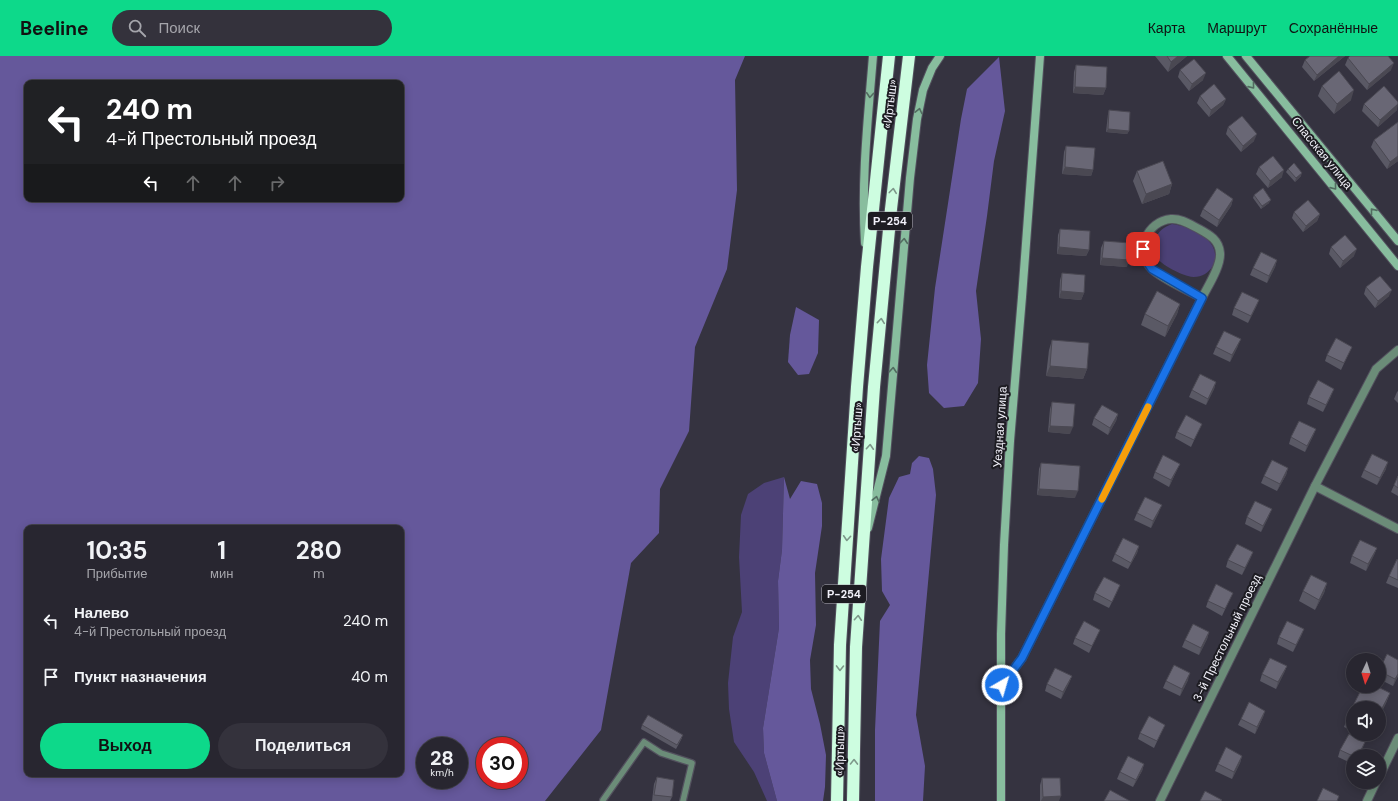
<!DOCTYPE html>
<html lang="ru">
<meta charset="utf-8">
<style>
body{margin:0;font-family:"DM Sans",sans-serif;background:#34323c;color:#f1f3f6;height:100vh;display:flex;flex-direction:column;font-size:15px;white-space:nowrap}
*{box-sizing:border-box;margin:0}
p{font-size:13px;color:#a5a5ab}
.icon{flex:none;width:22px;height:22px;fill:none;stroke:currentColor;stroke-width:2;stroke-linecap:round;stroke-linejoin:round}
.map{position:relative;flex:1;overflow:hidden}
.drawer{position:absolute;left:24px;top:469px;width:380px;height:252px;display:flex;flex-direction:column;background:#282630;border-radius:8px;box-shadow:0 2px 10px #0003,0 0 0 1px #44434c}
.drawer>*{flex:none}
.guide{position:absolute;left:24px;top:24px;width:380px;height:122px;border-radius:8px;box-shadow:0 2px 10px #0003,0 0 0 1px #44434c;background:#202124;color:#fff;overflow:hidden}
.needle{width:26px;rotate:184deg}
.buttons{position:absolute;left:1346px;top:597px;display:grid;gap:8px}
.buttons a{display:grid;place-items:center;width:40px;height:40px;border-radius:50%;background:#282630;box-shadow:0 2px 10px #0003,0 0 0 1px #44434c;font-size:20px}
.speed{position:absolute;left:416px;top:681px;display:flex;gap:8px;font-size:20px;font-weight:700;text-align:center}
.speed>*{display:grid;place-content:center;width:52px;height:52px;border-radius:50%;background:#282630;box-shadow:0 2px 10px #0003,0 0 0 1px #44434c;line-height:1}
.speed small{font-size:10px;font-weight:400}
.speed .limit{border:6px solid #d22;background:#fff;color:#111}
.pin{position:absolute;display:grid;place-items:center;width:34px;height:34px;color:#fff;margin:-17px;border-radius:8px;box-shadow:0 2px 6px #0006}
.me{position:absolute;width:44px;margin:-22px;rotate:38deg;stroke-linejoin:round;filter:drop-shadow(0 0 3px #0008)}
.turn{display:flex;align-items:center;gap:14px;height:84px;padding:0 16px;font-size:18px}
.turn .icon{width:52px;height:52px;stroke-width:2.5}
.turn b{display:block;font-size:28px;line-height:34px}
.lanes{display:flex;align-items:center;height:38px;padding:0 16px;background:#0003;justify-content:center;gap:20px;direction:ltr}
.lanes .off{opacity:.35}
.eta{display:flex;justify-content:space-evenly;align-items:center;height:68px;text-align:center}
.eta b{font-size:24px;font-weight:700;line-height:28px}
.primary-button{display:flex;gap:8px;margin-top:auto;padding:8px 16px}
.primary-button a{flex:1;height:46px;border-radius:24px;background:#0dd98a;color:#111;font-size:16px;font-weight:700;line-height:46px;text-align:center}
.primary-button a+a{background:#34323c;color:#f1f3f6}
ul{padding:0;list-style:none}
li{display:flex;align-items:center;gap:12px;height:56px;padding:0 16px}
li div{flex:1}
li b{display:block;font-size:15px}
li em{font-style:normal}
header{display:flex;align-items:center;gap:24px;box-sizing:border-box;height:56px;padding:0 20px;background:#0dd98a;color:#111}
header strong{font-size:19px}
nav{display:flex;gap:22px;margin-inline-start:auto;font-size:14px}
.search{width:280px;height:36px;background:#34323c;display:flex;align-items:center;gap:10px;box-sizing:border-box;padding:0 14px;border-radius:22px;color:#a5a5ab;font-size:15px}
.map>svg:first-child{display:block}
.green{fill:#4c4176}
.forest{fill:#65589b;fill-rule:evenodd}
.lines{fill:none;stroke-linecap:round;stroke-linejoin:round}
.lane-casing{stroke:#53515e;stroke-width:8}
.street-casing{stroke:#53515e;stroke-width:10}
.secondary-casing{stroke:#53515e;stroke-width:10}
.highway-casing{stroke:#53515e;stroke-width:14}
.lane{stroke:#6b8c78;stroke-width:5.5}
.street{stroke:#6b8c78;stroke-width:8}
.secondary{stroke:#88bd9e;stroke-width:8}
.highway{stroke:#cdfde0;stroke-width:12}
.wall{fill:#5a5965}
.shaded-wall{fill:#4a4852}
.building{fill:#696775;stroke:#4a4852}
.oneway{stroke:#526c60}
.oneway2{stroke:#7e988a}
.route-casing{stroke:#114b97;stroke-width:10}
.route{stroke:#1a73e8;stroke-width:7}
.slow{stroke:#f59e0b;stroke-width:7}
.labels{text-anchor:middle;dominant-baseline:central;stroke-width:4;stroke-linejoin:round;paint-order:stroke}
.shield{fill:#1d1c22;stroke:#b1b0b8;stroke-width:1}
.shield-label{font-size:11px;font-weight:bold;fill:#f1f0f9}
.street-label{font-size:12px;fill:#f1f0f9;stroke:#1d1c22}
</style>
<header>
<strong>Beeline</strong>
<div class="search"><svg class="icon" aria-label="search" viewBox="0 0 24 24"><circle cx="10" cy="10" r="6"/><path d="M15 15l6 6"/></svg>Поиск</div>
<nav><a>Карта</a><a>Маршрут</a><a>Сохранённые</a></nav>
</header>
<div class="map">
<svg width="1398" height="745" viewBox="0 0 1398 745">
<rect width="100%" height="100%" fill="#353340"/>
<g class="green">
<path d="M1172,168c17,2 46,14 43,35 -1,6 -4,11 -10,15 -5,3 -12,4 -17,2 -9,-2 -30,-13 -33,-21 -2,-5 -2,-10 0,-15 3,-9 9,-13 17,-16z"/>
<polygon points="784,421 782,494 778,525 779,572 763,672 764,697 777,745 767,745 754,716 734,686 729,653 728,627 733,581 742,556 739,501 741,459 748,438 764,427"/>
</g>
<g class="forest">
<path d="M0,0h745l-10,24 2,110 -10,79 -32,78 -6,84 -29,58 -1,44 -28,30 -30,167 -56,71h-545zM27,27h374v116h-374zM27,472h374v246h-374zM425,690h34v34h-34zM485,690h34v34h-34z"/>
<polygon points="999,1 1005,55 994,105 987,160 976,235 981,283 978,327 964,350 944,352 929,337 927,309 935,232 961,63 967,33"/>
<polygon points="796,251 819,264 818,297 809,318 798,319 788,306 790,279"/>
<polygon points="919,400 929,402 933,413 936,439 916,659 925,710 923,745 875,745 875,674 880,565 890,549 882,535 881,503 889,442 899,421 910,418 912,407"/>
<polygon points="784,421 790,443 801,425 817,428 822,447 822,470 815,517 816,569 810,604 811,633 820,668 826,699 825,731 823,745 777,745 764,697 763,672 779,572 778,525 782,494"/>
</g>
<g class="lines">
<defs>
<polyline id="lane" points="603,744 644,686 661,697 692,707 683,745"/>
<g id="street">
<polyline points="1315,430 1398,473"/>
<path d="M1002,629l20,-27 180,-360c-14,-8 -38,-18 -50,-29 -18,-18 -5,-48 19,-50 10,-1 20,6 28,10 11,6 20,11 21,24 1,13 -12,33 -18,45"/>
<polyline points="1379,721 1398,682"/>
<polyline points="1160,745 1315,430 1376,313 1398,294"/>
<polyline points="1367,745 1376,726"/>
</g>
<g id="secondary">
<polyline points="1227,0 1398,210"/>
<polyline points="1246,0 1398,185"/>
<path d="M865,187c-4,-63 3,-125 8,-187"/>
<polyline points="868,472 886,400 910,122 917,63 923,34 932,12 940,0"/>
<polyline points="1001,745 1001,578 1004,489 1010,385 1022,241 1040,0"/>
</g>
<g id="highway">
<polyline points="837,745 840,589 857,331 867,211 889,0"/>
<polyline points="853,745 856,591 874,331 891,153 909,0"/>
</g>
</defs>
<use href="#lane" class="lane-casing"/>
<use href="#street" class="street-casing"/>
<use href="#secondary" class="secondary-casing"/>
<use href="#highway" class="highway-casing"/>
<use href="#lane" class="lane"/>
<use href="#street" class="street"/>
<use href="#secondary" class="secondary"/>
<use href="#highway" class="highway"/>
</g>
<g class="wall">
<polygon points="1155,0 1187,0 1168,16"/>
<polygon points="1310,0 1345,0 1314,25 1302,11 1305,4"/>
<polygon points="1348,2 1391,14 1367,34 1345,9"/>
<polygon points="1076,9 1106,32 1103,39 1073,37 1074,16"/>
<polygon points="1180,14 1203,24 1189,35 1178,21"/>
<polygon points="1322,30 1351,44 1334,58 1318,40"/>
<polygon points="1200,40 1226,43 1223,49 1209,61 1197,47"/>
<polygon points="1364,48 1397,54 1378,71 1362,55"/>
<polygon points="1109,54 1129,75 1127,78 1106,76 1108,58"/>
<polygon points="1398,66 1398,105 1387,113 1371,91 1374,84"/>
<polygon points="1228,71 1254,85 1241,96 1226,78"/>
<polygon points="1066,90 1093,114 1091,120 1062,118 1064,96"/>
<polygon points="1259,111 1282,121 1268,132 1256,118"/>
<polygon points="1288,113 1301,120 1295,126 1286,116"/>
<polygon points="1137,115 1172,128 1169,138 1142,148 1133,125"/>
<polygon points="1254,139 1269,147 1261,153 1253,142"/>
<polygon points="1233,143 1231,150 1217,171 1200,160 1203,153"/>
<polygon points="1294,156 1320,158 1317,165 1303,176 1292,162"/>
<polygon points="1060,173 1089,194 1086,200 1057,198 1058,179"/>
<polygon points="1104,185 1127,211 1100,209 1101,192"/>
<polygon points="1331,191 1354,200 1340,212 1329,198"/>
<polygon points="1277,204 1275,211 1267,227 1250,219 1253,212"/>
<polygon points="1062,217 1084,237 1081,244 1059,242 1060,224"/>
<polygon points="1366,231 1389,240 1375,252 1364,238"/>
<polygon points="1259,244 1256,251 1248,267 1232,259 1234,252"/>
<polygon points="1180,248 1177,258 1165,281 1141,269 1145,258"/>
<polygon points="1052,284 1087,313 1083,323 1046,320 1049,294"/>
<polygon points="1238,290 1230,306 1213,298 1216,291"/>
<polygon points="1352,291 1349,297 1341,314 1325,305 1327,299"/>
<polygon points="1216,326 1214,333 1206,349 1189,341 1192,334"/>
<polygon points="1398,335 1398,347 1394,343 1397,336"/>
<polygon points="1331,340 1323,356 1307,348 1309,341"/>
<polygon points="1052,346 1070,378 1048,376 1050,353"/>
<polygon points="1118,358 1116,365 1108,379 1092,369 1094,362"/>
<polygon points="1202,368 1199,374 1191,391 1175,382 1177,376"/>
<polygon points="1316,373 1313,380 1305,396 1289,388 1291,381"/>
<polygon points="1041,407 1075,442 1037,439 1039,413"/>
<polygon points="1180,408 1177,414 1169,431 1153,422 1155,416"/>
<polygon points="1288,412 1286,419 1277,435 1261,427 1264,420"/>
<polygon points="1386,413 1377,429 1361,421 1364,414"/>
<polygon points="1398,420 1398,440 1391,436"/>
<polygon points="1159,456 1151,472 1134,464 1137,457"/>
<polygon points="1269,460 1261,476 1245,468 1247,461"/>
<polygon points="1139,490 1137,497 1128,513 1112,505 1115,498"/>
<polygon points="1377,492 1374,499 1366,515 1350,507 1352,500"/>
<polygon points="1253,496 1250,503 1242,519 1226,511 1228,504"/>
<polygon points="1398,504 1398,532 1386,527 1389,520"/>
<polygon points="1327,527 1324,537 1315,554 1299,545 1303,535"/>
<polygon points="1120,529 1117,536 1109,552 1093,544 1095,537"/>
<polygon points="1233,537 1230,543 1222,560 1206,551 1208,545"/>
<polygon points="1304,573 1301,580 1293,596 1277,588 1279,581"/>
<polygon points="1209,576 1207,583 1199,599 1182,591 1185,584"/>
<polygon points="1097,580 1089,597 1073,588 1075,582"/>
<polygon points="1287,610 1284,617 1276,633 1260,625 1262,618"/>
<polygon points="1379,615 1398,620 1393,630 1379,623"/>
<polygon points="1072,620 1069,627 1061,643 1045,635 1047,628"/>
<polygon points="1188,624 1180,640 1163,632 1166,625"/>
<polygon points="1363,630 1376,630 1390,637 1386,647 1379,661 1379,652 1353,652 1353,675 1344,671 1348,660"/>
<polygon points="1265,655 1263,661 1255,678 1238,669 1241,663"/>
<polygon points="642,669 682,682 676,693 641,673"/>
<polygon points="1165,669 1162,675 1154,692 1138,683 1140,677"/>
<polygon points="1359,678 1371,678 1368,683"/>
<polygon points="1365,686 1359,700 1353,700 1353,708 1338,701 1340,694"/>
<polygon points="1242,700 1240,707 1232,723 1215,715 1218,708"/>
<polygon points="1144,708 1142,715 1133,731 1117,723 1120,716"/>
<polygon points="657,721 672,741 670,745 652,745 654,728"/>
<polygon points="1042,722 1059,745 1040,745 1040,729"/>
</g>
<g class="shaded-wall">
<polygon points="1178,0 1187,0 1168,16 1171,6"/>
<polygon points="1339,0 1345,0 1314,25 1317,19"/>
<polygon points="1394,7 1391,14 1367,34 1369,28"/>
<polygon points="1206,17 1203,24 1189,35 1192,28"/>
<polygon points="1075,31 1106,32 1103,39 1073,37"/>
<polygon points="1354,34 1351,44 1334,58 1337,48"/>
<polygon points="1226,43 1223,49 1209,61 1211,54"/>
<polygon points="1398,48 1397,54 1378,71 1380,64"/>
<polygon points="1108,73 1129,75 1127,78 1106,76"/>
<polygon points="1257,78 1254,85 1241,96 1243,90"/>
<polygon points="1398,100 1398,105 1387,113 1390,106"/>
<polygon points="1065,111 1093,114 1091,120 1062,118"/>
<polygon points="1284,114 1282,121 1268,132 1270,125"/>
<polygon points="1302,117 1301,120 1295,126 1296,122"/>
<polygon points="1172,128 1169,138 1142,148 1146,138"/>
<polygon points="1233,143 1231,150 1217,171 1219,164"/>
<polygon points="1271,144 1269,147 1261,153 1262,150"/>
<polygon points="1320,158 1317,165 1303,176 1306,170"/>
<polygon points="1059,191 1089,194 1086,200 1057,198"/>
<polygon points="1357,193 1354,200 1340,212 1343,205"/>
<polygon points="1102,202 1129,204 1127,211 1100,209"/>
<polygon points="1277,204 1275,211 1267,227 1269,220"/>
<polygon points="1392,234 1389,240 1375,252 1378,245"/>
<polygon points="1061,235 1084,237 1081,244 1059,242"/>
<polygon points="1259,244 1256,251 1248,267 1251,260"/>
<polygon points="1180,248 1177,258 1165,281 1168,270"/>
<polygon points="1241,283 1238,290 1230,306 1232,299"/>
<polygon points="1050,310 1087,313 1083,323 1046,320"/>
<polygon points="1216,326 1214,333 1206,349 1208,343"/>
<polygon points="1334,333 1331,340 1323,356 1326,349"/>
<polygon points="1118,358 1116,365 1108,379 1110,372"/>
<polygon points="1050,370 1073,371 1070,378 1048,376"/>
<polygon points="1316,373 1313,380 1305,396 1307,390"/>
<polygon points="1388,406 1386,413 1377,429 1380,422"/>
<polygon points="1180,408 1177,414 1169,431 1171,424"/>
<polygon points="1288,412 1286,419 1277,435 1280,428"/>
<polygon points="1039,433 1078,435 1075,442 1037,439"/>
<polygon points="1162,449 1159,456 1151,472 1153,465"/>
<polygon points="1272,453 1269,460 1261,476 1263,470"/>
<polygon points="1139,490 1137,497 1128,513 1131,507"/>
<polygon points="1377,492 1374,499 1366,515 1368,508"/>
<polygon points="1253,496 1250,503 1242,519 1245,512"/>
<polygon points="1327,527 1324,537 1315,554 1319,544"/>
<polygon points="1304,573 1301,580 1293,596 1296,589"/>
<polygon points="1209,576 1207,583 1199,599 1201,592"/>
<polygon points="1287,610 1284,617 1276,633 1278,626"/>
<polygon points="1190,617 1188,624 1180,640 1182,633"/>
<polygon points="1398,618 1398,620 1393,630 1395,623"/>
<polygon points="1072,620 1069,627 1061,643 1063,636"/>
<polygon points="1390,637 1386,647 1379,661 1379,658"/>
<polygon points="1265,655 1263,661 1255,678 1257,671"/>
<polygon points="1365,686 1359,700 1358,700"/>
<polygon points="1242,700 1240,707 1232,723 1234,716"/>
<polygon points="1144,708 1142,715 1133,731 1136,724"/>
<polygon points="1061,740 1059,745 1041,745 1043,741"/>
</g>
<g class="building">
<polygon points="1167,0 1178,0 1171,6"/>
<polygon points="1310,0 1339,0 1317,19 1305,4"/>
<polygon points="1350,0 1388,0 1394,7 1369,28 1348,2"/>
<polygon points="1194,3 1206,17 1192,28 1180,14"/>
<polygon points="1076,9 1107,11 1106,32 1075,31"/>
<polygon points="1339,15 1354,34 1337,48 1322,30"/>
<polygon points="1214,28 1226,43 1211,54 1200,40"/>
<polygon points="1384,30 1398,46 1398,48 1380,64 1364,48"/>
<polygon points="1109,54 1130,56 1129,75 1108,73"/>
<polygon points="1242,60 1257,78 1243,90 1228,71"/>
<polygon points="1398,66 1398,100 1390,106 1374,84"/>
<polygon points="1066,90 1095,92 1093,114 1065,111"/>
<polygon points="1273,100 1284,114 1270,125 1259,111"/>
<polygon points="1163,105 1172,128 1146,138 1137,115"/>
<polygon points="1294,107 1302,117 1296,122 1288,113"/>
<polygon points="1217,132 1233,143 1219,164 1203,153"/>
<polygon points="1263,132 1271,144 1262,150 1254,139"/>
<polygon points="1308,144 1320,158 1306,170 1294,156"/>
<polygon points="1060,173 1090,175 1089,194 1059,191"/>
<polygon points="1345,179 1357,193 1343,205 1331,191"/>
<polygon points="1104,185 1130,187 1129,204 1102,202"/>
<polygon points="1261,196 1277,204 1269,220 1253,212"/>
<polygon points="1062,217 1085,219 1084,237 1061,235"/>
<polygon points="1380,220 1392,234 1378,245 1366,231"/>
<polygon points="1157,235 1180,248 1168,270 1145,258"/>
<polygon points="1242,236 1259,244 1251,260 1234,252"/>
<polygon points="1224,275 1241,283 1232,299 1216,291"/>
<polygon points="1336,282 1352,291 1344,307 1327,299"/>
<polygon points="1052,284 1089,287 1087,313 1050,310"/>
<polygon points="1200,318 1216,326 1208,343 1192,334"/>
<polygon points="1318,324 1334,333 1326,349 1309,341"/>
<polygon points="1052,346 1075,348 1073,371 1050,370"/>
<polygon points="1102,349 1118,358 1110,372 1094,362"/>
<polygon points="1186,359 1202,368 1194,384 1177,376"/>
<polygon points="1299,365 1316,373 1307,390 1291,381"/>
<polygon points="1372,398 1388,406 1380,422 1364,414"/>
<polygon points="1163,399 1180,408 1171,424 1155,416"/>
<polygon points="1272,404 1288,412 1280,428 1264,420"/>
<polygon points="1041,407 1080,410 1078,435 1039,433"/>
<polygon points="1398,420 1398,432 1394,429"/>
<polygon points="1145,441 1162,449 1153,465 1137,457"/>
<polygon points="1255,445 1272,453 1263,470 1247,461"/>
<polygon points="1123,482 1139,490 1131,507 1115,498"/>
<polygon points="1360,484 1377,492 1368,508 1352,500"/>
<polygon points="1237,488 1253,496 1245,512 1228,504"/>
<polygon points="1397,503 1398,504 1398,524 1389,520"/>
<polygon points="1311,519 1327,527 1319,544 1303,535"/>
<polygon points="1104,521 1120,529 1112,546 1095,537"/>
<polygon points="1216,528 1233,537 1225,553 1208,545"/>
<polygon points="1084,565 1100,574 1092,590 1075,582"/>
<polygon points="1287,565 1304,573 1296,589 1279,581"/>
<polygon points="1193,568 1209,576 1201,592 1185,584"/>
<polygon points="1387,598 1398,604 1398,618 1395,623 1379,615"/>
<polygon points="1270,602 1287,610 1278,626 1262,618"/>
<polygon points="1174,609 1190,617 1182,633 1166,625"/>
<polygon points="1055,612 1072,620 1063,636 1047,628"/>
<polygon points="1363,630 1376,630 1390,637 1379,658 1379,652 1353,652 1353,663 1348,660"/>
<polygon points="1249,646 1265,655 1257,671 1241,663"/>
<polygon points="648,659 683,679 677,689 642,669"/>
<polygon points="1149,660 1165,669 1157,685 1140,677"/>
<polygon points="1349,678 1365,686 1358,700 1353,700 1340,694"/>
<polygon points="1226,691 1242,700 1234,716 1218,708"/>
<polygon points="1128,700 1144,708 1136,724 1120,716"/>
<polygon points="657,721 674,724 672,741 654,739"/>
<polygon points="1042,722 1060,722 1061,740 1043,741"/>
<polygon points="1323,732 1339,740 1337,745 1317,745"/>
<polygon points="1110,734 1130,745 1104,745"/>
<polygon points="1205,735 1222,744 1221,745 1200,745"/>
</g>
<defs><path id="oneway-chevron" d="M-2-3.5L2.5 0L-2 3.5" fill="none" stroke-width="1.6" stroke-linecap="round" stroke-linejoin="round"/></defs>
<g class="oneway">
<use href="#oneway-chevron" transform="translate(1252 30) rotate(51)"/>
<use href="#oneway-chevron" transform="translate(870 39) rotate(95)"/>
<use href="#oneway-chevron" transform="translate(919 55) rotate(-77)"/>
<use href="#oneway-chevron" transform="translate(1334 131) rotate(51)"/>
<use href="#oneway-chevron" transform="translate(1373 155) rotate(-129)"/>
<use href="#oneway-chevron" transform="translate(904 185) rotate(-85)"/>
<use href="#oneway-chevron" transform="translate(893 314) rotate(-85)"/>
<use href="#oneway-chevron" transform="translate(876 443) rotate(-77)"/>
</g>
<g class="oneway2">
<use href="#oneway-chevron" transform="translate(893 135) rotate(-83)"/>
<use href="#oneway-chevron" transform="translate(881 265) rotate(-84)"/>
<use href="#oneway-chevron" transform="translate(870 391) rotate(-86)"/>
<use href="#oneway-chevron" transform="translate(847 482) rotate(94)"/>
<use href="#oneway-chevron" transform="translate(858 562) rotate(-86)"/>
<use href="#oneway-chevron" transform="translate(840 612) rotate(91)"/>
<use href="#oneway-chevron" transform="translate(854 706) rotate(-89)"/>
</g>
<g class="lines">
<defs>
<polyline id="route" points="1002,629 1022,602 1202,242 1152,213 1146,204 1143,193"/>
</defs>
<use href="#route" class="route-casing"/>
<use href="#route" class="route"/>
<polyline class="slow" points="1102,443 1148,351"/>
</g>
<g class="labels">
<g class="shield">
<rect x="868" y="156" width="44" height="18" rx="3"/>
<rect x="822" y="529" width="44" height="18" rx="3"/>
</g>
<g class="shield-label">
<text x="890" y="165">Р-254</text>
<text x="844" y="538">Р-254</text>
</g>
<g class="street-label">
<text transform="translate(890 48) rotate(-83)">«Иртыш»</text>
<text transform="translate(1322 97) rotate(51)">Спасская улица</text>
<text transform="translate(857 371) rotate(-86)">«Иртыш»</text>
<text transform="translate(1000 371) rotate(-86)">Уездная улица</text>
<text transform="translate(1227 582) rotate(-64)">3-й Престольный проезд</text>
<text transform="translate(840 695) rotate(-89)">«Иртыш»</text>
</g>
</g>
</svg>
<div class="buttons">
<a><svg class="needle" viewBox="-14 -14 28 28"><path d="M0-13l5 13h-10z" fill="#e53935"/><path d="M0 13l5-13h-10z" fill="#a5a5ab"/></svg></a>
<a><svg class="icon" aria-label="sound" viewBox="0 0 24 24"><path d="M4 9h4l5-4v14l-5-4H4zM17 9q2 3 0 6"/></svg></a>
<a><svg class="icon" aria-label="layers" viewBox="0 0 24 24"><path d="M12 4l9 5-9 5-9-5zM3 14l9 5 9-5"/></svg></a>
</div>
<div class="speed"><div>28<small>km/h</small></div><div class="limit">30</div></div>
<div class="pin" style="left:1143px;top:193px;background:#d93025"><svg class="icon" aria-label="arrive" viewBox="0 0 24 24"><path d="M6 21V4h12l-3 4 3 4H6"/></svg></div>
<svg class="me" style="left:1002px;top:629px" viewBox="-20 -20 40 40"><circle r="17" fill="#1a73e8" stroke="#fff" stroke-width="3"/><path d="M0-11L8 9 0 5-8 9z" fill="#fff"/></svg>
<div class="guide">
<div class="turn"><svg class="icon" aria-label="left" viewBox="0 0 24 24"><path d="M17 20v-9H6M10 6l-5 5 5 5"/></svg><div><b>240 m</b>4-й Престольный проезд</div></div>
<div class="lanes"><svg class="icon" aria-label="left" viewBox="0 0 24 24"><path d="M17 20v-9H6M10 6l-5 5 5 5"/></svg><svg class="icon off" aria-label="ahead" viewBox="0 0 24 24"><path d="M12 20V5M6 11l6-6 6 6"/></svg><svg class="icon off" aria-label="ahead" viewBox="0 0 24 24"><path d="M12 20V5M6 11l6-6 6 6"/></svg><svg class="icon off" aria-label="right" viewBox="0 0 24 24"><path d="M7 20v-9h11M14 6l5 5-5 5"/></svg></div>
</div>
<section class="drawer">
<div class="eta">
<div><b>10:35</b><p>Прибытие</p></div>
<div><b>1</b><p>мин</p></div>
<div><b>280</b><p>m</p></div>
</div>
<ul>
<li><svg class="icon" aria-label="left" viewBox="0 0 24 24"><path d="M17 20v-9H6M10 6l-5 5 5 5"/></svg><div><b>Налево</b><p>4-й Престольный проезд</p></div><em>240 m</em></li>
<li><svg class="icon" aria-label="arrive" viewBox="0 0 24 24"><path d="M6 21V4h12l-3 4 3 4H6"/></svg><div><b>Пункт назначения</b></div><em>40 m</em></li>
</ul>
<div class="primary-button"><a>Выход</a><a>Поделиться</a></div>
</section>
</div>
